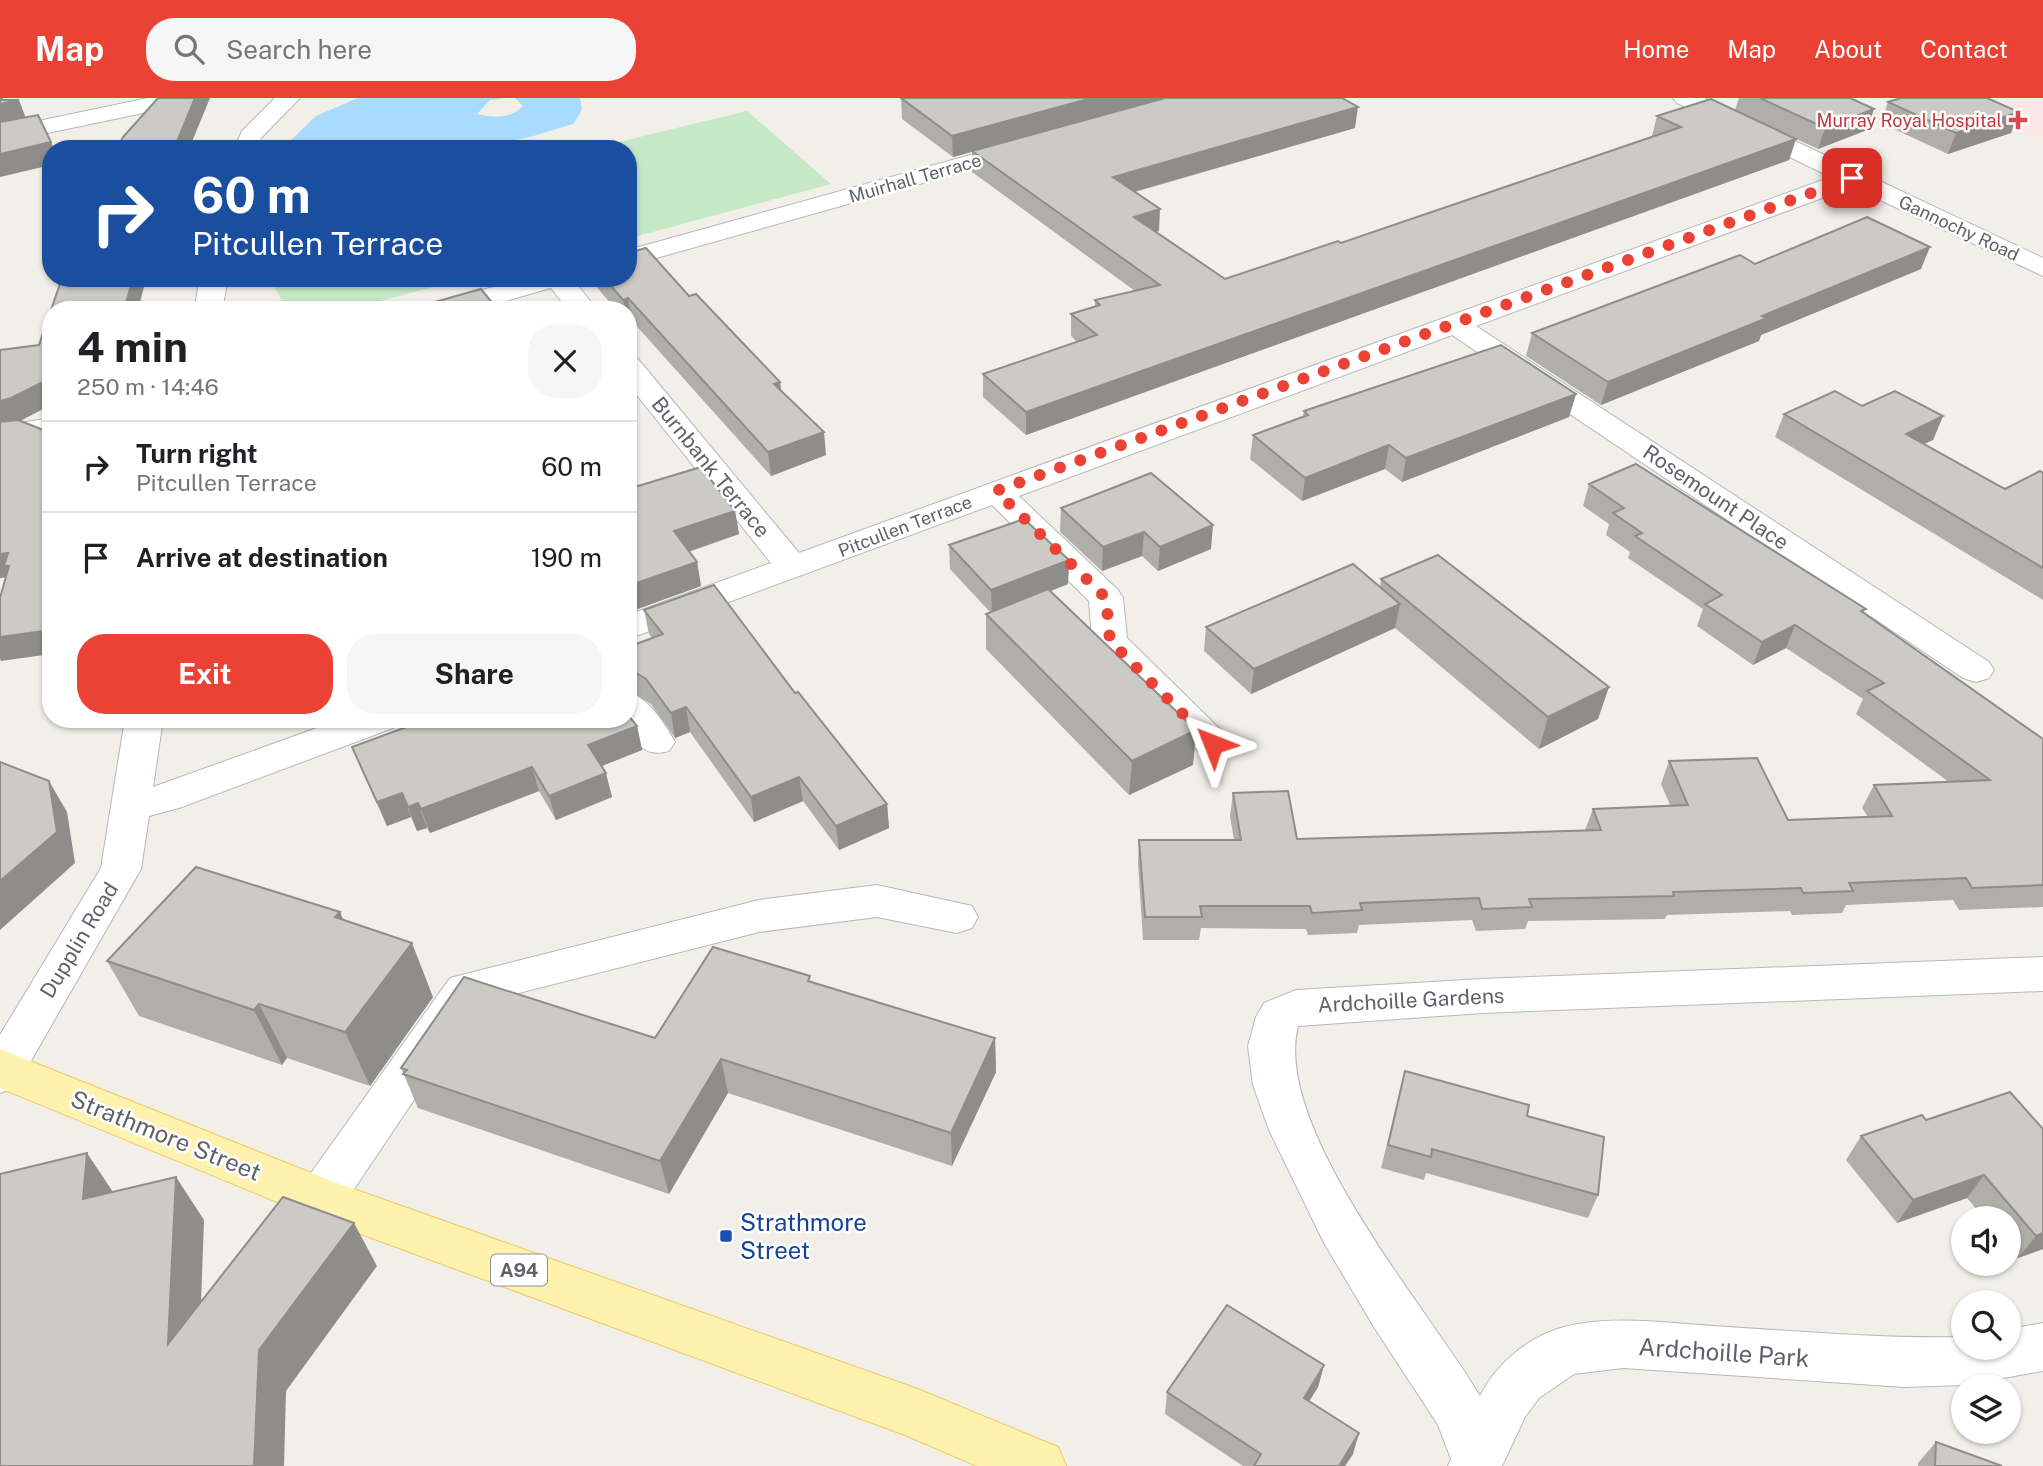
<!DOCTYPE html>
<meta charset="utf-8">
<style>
body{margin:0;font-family:"Public Sans",sans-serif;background:#f6f6f6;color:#202124;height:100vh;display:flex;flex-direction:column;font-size:26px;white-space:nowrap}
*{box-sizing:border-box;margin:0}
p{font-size:23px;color:#757577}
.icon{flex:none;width:38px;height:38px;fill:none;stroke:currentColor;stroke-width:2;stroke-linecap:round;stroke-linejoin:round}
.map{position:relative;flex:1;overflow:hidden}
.details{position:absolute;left:42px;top:203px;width:595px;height:427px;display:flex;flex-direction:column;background:#fff;border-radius:28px;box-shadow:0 2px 5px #0004}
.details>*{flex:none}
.banner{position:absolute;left:42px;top:42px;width:595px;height:147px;border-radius:28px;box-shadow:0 2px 5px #0004;background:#1a4fa0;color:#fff;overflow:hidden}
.buttons{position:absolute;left:1951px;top:1108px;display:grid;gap:14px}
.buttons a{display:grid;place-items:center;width:70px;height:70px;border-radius:50%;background:#fff;box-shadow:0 2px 5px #0004;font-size:35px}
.pin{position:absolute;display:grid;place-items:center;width:60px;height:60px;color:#fff;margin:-30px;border-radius:14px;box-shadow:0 4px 10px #0006}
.me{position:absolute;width:77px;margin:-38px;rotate:315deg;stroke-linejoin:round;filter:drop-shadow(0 0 5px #0008)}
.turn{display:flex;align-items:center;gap:24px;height:147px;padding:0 35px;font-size:32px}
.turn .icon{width:91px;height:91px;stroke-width:2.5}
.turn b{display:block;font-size:49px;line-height:60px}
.round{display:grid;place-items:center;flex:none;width:74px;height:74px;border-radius:28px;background:#f6f6f6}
.head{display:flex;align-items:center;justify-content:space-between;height:119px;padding:0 35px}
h1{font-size:42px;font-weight:700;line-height:52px}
.button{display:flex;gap:14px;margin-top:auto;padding:14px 35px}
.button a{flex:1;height:80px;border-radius:28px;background:#ea4335;color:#fff;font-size:28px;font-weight:700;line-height:80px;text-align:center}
.button a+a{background:#f6f6f6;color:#202124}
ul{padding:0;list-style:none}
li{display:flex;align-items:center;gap:21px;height:91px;padding:0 35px;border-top:2px solid #e0e0e0}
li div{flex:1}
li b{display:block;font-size:26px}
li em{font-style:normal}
header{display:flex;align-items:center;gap:42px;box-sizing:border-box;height:98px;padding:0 35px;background:#ea4335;color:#fff}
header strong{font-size:33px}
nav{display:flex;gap:38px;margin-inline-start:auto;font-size:24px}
.search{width:490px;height:63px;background:#f6f6f6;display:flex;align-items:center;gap:18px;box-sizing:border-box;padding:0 24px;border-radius:28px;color:#757577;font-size:26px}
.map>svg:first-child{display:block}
.medical{fill:#fce8e6}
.green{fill:#c5e8c5}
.water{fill:#aadaff}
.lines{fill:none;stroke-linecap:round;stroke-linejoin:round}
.minor-casing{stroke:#b5b8bc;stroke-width:2}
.major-casing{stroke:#f2c960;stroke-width:2}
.minor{fill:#fff;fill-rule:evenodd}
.major{fill:#fff2af;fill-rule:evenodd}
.wall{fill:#afaea9}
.shaded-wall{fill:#8f8d8a}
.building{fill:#cccac5;stroke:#8f8d8a;stroke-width:2}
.route{stroke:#ea4335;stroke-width:12;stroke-dasharray:0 21.6}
.health-dot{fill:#e0444e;stroke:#fff;stroke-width:2.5}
.transit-dot{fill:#1a4fb4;stroke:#fff;stroke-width:2.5}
.labels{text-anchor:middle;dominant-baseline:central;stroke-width:5;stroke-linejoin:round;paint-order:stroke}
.far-health-label{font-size:18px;fill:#be3a42;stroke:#fff;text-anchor:end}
.far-street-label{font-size:18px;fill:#5f6368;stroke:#fff}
.shield{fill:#fff;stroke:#8f9295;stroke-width:2}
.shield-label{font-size:19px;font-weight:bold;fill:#5f6368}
.street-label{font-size:21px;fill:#5f6368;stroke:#fff}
.near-street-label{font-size:24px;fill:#5f6368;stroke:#fff}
.near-transit-label{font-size:24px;fill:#164399;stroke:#fff;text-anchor:start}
</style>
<header>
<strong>Map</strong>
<div class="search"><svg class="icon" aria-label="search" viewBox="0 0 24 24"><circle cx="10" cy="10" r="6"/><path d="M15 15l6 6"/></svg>Search here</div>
<nav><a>Home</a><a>Map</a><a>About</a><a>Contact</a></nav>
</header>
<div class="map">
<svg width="2043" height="1368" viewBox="0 0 2043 1368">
<rect width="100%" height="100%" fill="#f1efe8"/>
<polygon class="medical" points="1942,0 2043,0 2043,43"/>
<g class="green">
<polygon points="747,13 831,86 638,138 628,128 628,51 590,51"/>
<polygon points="269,180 466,180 347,212 287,212"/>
</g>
<path class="water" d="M358,0h148l-16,2 -13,14c17,4 33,5 46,-8l-8,-8h65l2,12 -9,14 -43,13 -59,12h-189l34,-33z"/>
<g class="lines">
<defs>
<g id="minor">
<polygon points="148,0 193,0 189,5 181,7 0,45 0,31"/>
<polygon points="275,0 300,0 261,40 258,51 234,51 242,33"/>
<polygon points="1673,0 1704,0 2043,160 2043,178 1852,89 1476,228 1989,564 1994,572 1989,580 1976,584 1963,580 1452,237 1019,398 1118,492 1123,500 1127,540 1226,637 1232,646 1226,655 1213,659 1200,655 1098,551 1092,543 1089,503 992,407 628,541 628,517 771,465 628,286 628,258 638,261 799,455 1831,79 1677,5"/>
<polygon points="1024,42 1033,44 1036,49 1033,54 628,168 628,152"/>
<polygon points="200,180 228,180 222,212 194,212"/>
<polygon points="525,180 572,180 597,212 568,212 551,190 474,212 429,212 433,206"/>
<polygon points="51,320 51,338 0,346 0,328"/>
<path d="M628,594c21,6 36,31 47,50l-6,9c-27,8 -35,-12 -49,-32h8z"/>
<polygon points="125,621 163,621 153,689 342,621 398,621 393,630 179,710 149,718 141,771 16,989 0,995 0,937 101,770"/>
<polygon points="877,787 972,808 978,819 972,830 957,835 877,819 759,834 479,905 338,1115 321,1121 304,1115 297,1100 304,1085 450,880 759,802"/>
<path d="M2043,859v34l-561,22 -184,13c-26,102 131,284 182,370 15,-31 49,-60 84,-69 48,-12 100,-4 149,-1 83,5 167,13 251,11v11h45v-19l34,-6v48l-79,14 -60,2 -281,-19 -49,6 -35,24 -14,19 -23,49h-54l3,-7 -13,-34 -64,-98 -50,-84 -55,-113 -16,-45 -5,-39 8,-29 8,-14 32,-13 186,-11z"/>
</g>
<polygon id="major" points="0,951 334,1084 915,1290 1058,1349 1066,1368 977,1368 905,1337 304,1115 0,990"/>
</defs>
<use href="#minor" class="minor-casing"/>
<use href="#major" class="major-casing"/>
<use href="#minor" class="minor"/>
<use href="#major" class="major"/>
</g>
<g class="wall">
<polygon points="901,0 1355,30 1135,94 1159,133 1156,134 1225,181 1341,145 1652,38 1657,18 1796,41 1789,62 1026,337 983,299 983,276 1077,244 1071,238 1071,216 1095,208 1095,202 1135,193 972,74 972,54 953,59 902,21"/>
<polygon points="1739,0 1850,0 1867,32 1818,51 1735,12"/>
<polygon points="1888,4 2011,35 1948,56 1881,25"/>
<polygon points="1755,166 1921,171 1761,237 1759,243 1601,307 1526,258 1532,235"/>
<polygon points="593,180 628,180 689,198 780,284 781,293 826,357 771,378 632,223 628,212 616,212 595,187"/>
<polygon points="1576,296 1569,319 1402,384 1385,371 1302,403 1250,361 1253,337 1303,319 1304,313"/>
<polygon points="1862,308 1943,318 1933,342 1924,346 2005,391 2043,375 2043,502 1775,339 1784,316"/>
<polygon points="1589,386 1864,515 2043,641 2043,809 1959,812 1953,802 1846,807 1842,815 1792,817 1790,813 1667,817 1665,821 1528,823 1525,831 1476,833 1472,822 1359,827 1357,835 1308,837 1306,831 1201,830 1199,842 1143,842 1138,765 1139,742 1234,742 1230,718 1233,695 1297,741 1585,732 1593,711 1670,707 1661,686 1669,663 1788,722 1868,719 1862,710 1874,687 1949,684 1856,616 1863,601 1786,550 1753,567 1697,528 1703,511 1628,460 1630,454 1606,437 1609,426 1583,408"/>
<polygon points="628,391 735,413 739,436 689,454 697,464 701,488 632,513 628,507"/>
<polygon points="1061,410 1211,451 1158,473 1142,458 1102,473 1060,434"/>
<polygon points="949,447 1069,462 1068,486 1051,493 1196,632 1193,667 1129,697 986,551 986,516 990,514 950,471"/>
<polygon points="1381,481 1598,621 1539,651 1395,530 1251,596 1204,553 1206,529 1380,489"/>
<polygon points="644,512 795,595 887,706 889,730 839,752 803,703 754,724 690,634 675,640 651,606 628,592 628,549 652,540 649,536"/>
<polygon points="637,628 642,652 602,668 612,699 556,722 539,693 430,735 427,730 417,733 411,719 387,728 362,673 352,649"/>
<polygon points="340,814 343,822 433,899 370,988 287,960 282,967 139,918 107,863"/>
<polygon points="811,884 995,940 996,974 952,1068 728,995 669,1096 418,1010 401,970 655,940"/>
<polygon points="1405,973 1527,1018 1598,1097 1588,1120 1426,1075 1424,1082 1381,1070"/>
<polygon points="1926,1022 2043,1031 2043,1151 2018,1160 2009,1150 2009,1120 1984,1120 1967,1100 1897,1125 1846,1062 1861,1038"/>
<polygon points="1324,1267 1318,1289 1309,1303 1353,1356 1345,1368 1243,1368 1165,1316 1167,1294"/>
<polygon points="1936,1344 2002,1368 1918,1368 1918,1365"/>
</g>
<g class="shaded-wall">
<polygon points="0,0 3,0 4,5 19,2 27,23 0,29"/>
<polygon points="195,0 210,0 189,51 174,51"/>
<polygon points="1092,0 1166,0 953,59 952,38"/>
<polygon points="1358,9 1355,30 1112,100 1113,79"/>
<polygon points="1874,11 1867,32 1818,51 1825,30"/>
<polygon points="2019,14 2011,35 1948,56 1956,35"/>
<polygon points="1796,41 1789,62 1026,337 1026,314"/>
<polygon points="51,44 54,51 51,51 51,67 0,79 0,56"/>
<polygon points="1160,111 1159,133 1133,141 1134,119"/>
<polygon points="1930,149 1921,171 1761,237 1759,243 1601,307 1608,284 1762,218"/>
<polygon points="132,180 143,180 145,185 138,212 124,212"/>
<polygon points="628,200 632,223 628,224 628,212 625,212 623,202"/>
<polygon points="51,280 51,307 22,322 0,327 0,303"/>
<polygon points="780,284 783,308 774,286"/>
<polygon points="1576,296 1569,319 1402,384 1406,360"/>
<polygon points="1943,318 1933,342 1896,359 1906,336"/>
<polygon points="824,334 826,357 771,378 768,354"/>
<polygon points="1389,347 1385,371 1302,403 1305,380"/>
<polygon points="735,413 739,436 678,457 674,433"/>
<polygon points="1213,427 1211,451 1158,473 1160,449"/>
<polygon points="1144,434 1142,458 1102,473 1103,449"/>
<polygon points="8,455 9,479 0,480 0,456"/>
<polygon points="1069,462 1068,486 992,516 991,492"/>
<polygon points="697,464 701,488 632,513 628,488"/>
<polygon points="1400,506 1395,530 1251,596 1254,571"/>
<polygon points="1795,527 1786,550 1753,567 1762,544"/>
<polygon points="51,532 51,556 1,563 0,561 0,539"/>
<polygon points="1609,589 1598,621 1539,651 1548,619"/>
<polygon points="686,609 690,634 675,640 671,615"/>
<polygon points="637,628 642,652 594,671 588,647"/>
<polygon points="1196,632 1193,667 1129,697 1132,663"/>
<polygon points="532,669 539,693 430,735 421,711"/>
<polygon points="606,675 612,699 556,722 549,698"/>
<polygon points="799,679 803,703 754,724 751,699"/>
<polygon points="49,683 67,714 75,765 0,832 0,783"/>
<polygon points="402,695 411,719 387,728 377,704"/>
<polygon points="418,705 427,730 417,733 408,709"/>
<polygon points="887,706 889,730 839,752 836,728"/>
<polygon points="340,814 363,869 335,819"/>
<polygon points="412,845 433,899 370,988 345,934"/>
<polygon points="259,906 287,960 282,967 254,912"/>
<polygon points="995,940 996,974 952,1068 951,1035"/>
<polygon points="721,961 728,995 669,1096 660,1063"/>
<polygon points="87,1055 117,1100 83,1101"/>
<polygon points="1984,1077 1967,1100 1897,1125 1913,1102"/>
<polygon points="176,1079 204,1122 198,1287 168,1246"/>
<polygon points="354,1125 377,1168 286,1293 284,1368 254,1368 259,1252"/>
<polygon points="2043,1135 2043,1151 2018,1160 2036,1138"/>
<polygon points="1324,1267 1318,1289 1298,1321 1304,1300"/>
<polygon points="1359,1335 1353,1356 1345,1368 1339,1368"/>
</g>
<g class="building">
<polygon points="158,0 195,0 174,51 117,51 123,39"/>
<polygon points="901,0 1092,0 952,38"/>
<polygon points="1165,0 1342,0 1358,9 1113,79 1160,111 1134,119 1225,181 1338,143 1341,145 1681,29 1657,18 1711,1 1796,41 1026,314 983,276 1097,237 1071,216 1100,207 1095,202 1160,187 972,53"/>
<polygon points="1760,0 1850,0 1874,11 1825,30"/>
<polygon points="1901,0 1987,0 2019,14 1956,35 1888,4"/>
<polygon points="0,2 19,2 0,6"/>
<polygon points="38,17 51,44 0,56 0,24"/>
<polygon points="1867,119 1930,149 1762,218 1767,220 1608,284 1532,235 1740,157 1755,166"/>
<polygon points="646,150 689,198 696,196 780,284 774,286 824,334 768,354 628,200 623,202 604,180 628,180 628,155"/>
<polygon points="62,180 133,180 124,212 51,212"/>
<polygon points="481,191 498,212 428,212 424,207"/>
<polygon points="51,212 51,280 11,300 0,303 0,252 39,247"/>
<polygon points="1501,247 1576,296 1406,360 1389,347 1305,380 1253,337 1308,317 1304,313"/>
<polygon points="1835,293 1862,308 1895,293 1943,318 1906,336 2005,391 2040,373 2043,375 2043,470 1784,316"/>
<polygon points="18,322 51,335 51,532 0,539 0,500 9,468 4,468 8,455 0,456 0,324"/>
<polygon points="1636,366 1866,511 1861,513 2043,641 2043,787 1972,790 1966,780 1849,785 1853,793 1803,795 1801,790 1673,794 1674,798 1529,801 1532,809 1482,811 1479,800 1360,805 1362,812 1312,815 1310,808 1200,808 1202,819 1145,819 1139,742 1241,742 1233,695 1288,693 1297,741 1601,732 1593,711 1688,707 1669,663 1757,660 1788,722 1892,718 1874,687 1990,682 1867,593 1884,585 1795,527 1762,544 1705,506 1722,497 1635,438 1642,435 1613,415 1624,410 1589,386"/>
<polygon points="701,369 735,413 674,433 697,464 628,488 628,391"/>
<polygon points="1151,375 1213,427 1160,449 1144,434 1103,449 1061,410"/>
<polygon points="1024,421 1069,462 991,492 949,447"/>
<polygon points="1438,457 1609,589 1548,619 1381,481"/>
<polygon points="1353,466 1400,506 1254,571 1206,529"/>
<polygon points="714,487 795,595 798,594 887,706 836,728 799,679 751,699 686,609 671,615 646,581 628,570 628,549 663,536 644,512"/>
<polygon points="1048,491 1196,632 1132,663 986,516"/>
<polygon points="628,617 637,628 588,647 606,675 549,698 532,669 421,711 418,705 408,709 402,695 377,704 352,649 428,621 628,621"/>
<polygon points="0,664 49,683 57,734 0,783"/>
<polygon points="196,769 340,814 335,819 412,845 345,934 259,906 254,912 107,863"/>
<polygon points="713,849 810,878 808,883 995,940 951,1035 721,961 660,1063 403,976 407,972 401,970 464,879 655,940"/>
<polygon points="1405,973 1529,1007 1527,1018 1604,1039 1598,1097 1432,1051 1431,1059 1388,1047"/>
<polygon points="2010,994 2043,1031 2043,1135 2036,1138 1984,1077 1913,1102 1861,1038 1922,1017 1926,1022"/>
<polygon points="87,1055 83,1101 176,1079 168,1246 283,1099 354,1125 259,1252 254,1368 0,1368 0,1076"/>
<polygon points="1227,1207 1324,1267 1304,1300 1359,1335 1339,1368 1254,1368 1261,1356 1167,1294"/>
<polygon points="1936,1344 2002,1368 1935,1368"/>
</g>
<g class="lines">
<polyline class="route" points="1213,646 1110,543 1106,500 996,393 1852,80"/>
</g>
<path class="health-dot" d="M2014.5 11.5h7v7h7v7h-7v7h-7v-7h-7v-7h7z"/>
<rect class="transit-dot" x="719" y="1131" width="14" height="14" rx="3.5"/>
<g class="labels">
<g class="far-health-label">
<text x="2002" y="22">Murray Royal Hospital</text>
</g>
<g class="far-street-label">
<text transform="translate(915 80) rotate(-16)">Muirhall Terrace</text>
<text transform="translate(1959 130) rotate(25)">Gannochy Road</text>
<text transform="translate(905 428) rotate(-21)">Pitcullen Terrace</text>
</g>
<rect class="shield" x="491" y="1156.5" width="56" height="31" rx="5"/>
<g class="shield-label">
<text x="519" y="1172">A94</text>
</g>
<g class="street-label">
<text transform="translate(711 369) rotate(51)">Burnbank Terrace</text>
<text transform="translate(1716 399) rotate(34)">Rosemount Place</text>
<text transform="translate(79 842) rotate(-59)">Dupplin Road</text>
<text transform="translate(1411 902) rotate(-3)">Ardchoille Gardens</text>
</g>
<g class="near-street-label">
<text transform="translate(166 1037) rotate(22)">Strathmore Street</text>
<text transform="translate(1724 1254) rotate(4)">Ardchoille Park</text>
</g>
<g class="near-transit-label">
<text x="740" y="1124">Strathmore<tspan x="740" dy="28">Street</tspan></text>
</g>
</g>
</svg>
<div class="buttons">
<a><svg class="icon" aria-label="sound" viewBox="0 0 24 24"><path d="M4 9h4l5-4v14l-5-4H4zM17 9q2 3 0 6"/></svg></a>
<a><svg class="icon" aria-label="search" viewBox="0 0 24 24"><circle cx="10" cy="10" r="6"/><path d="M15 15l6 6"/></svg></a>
<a><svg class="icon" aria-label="layers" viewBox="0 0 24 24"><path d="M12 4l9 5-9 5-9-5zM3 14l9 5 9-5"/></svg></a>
</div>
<div class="pin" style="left:1852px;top:80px;background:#d93025"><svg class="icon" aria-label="arrive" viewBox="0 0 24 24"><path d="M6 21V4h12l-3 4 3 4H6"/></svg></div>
<svg class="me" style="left:1213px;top:646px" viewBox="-20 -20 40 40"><path d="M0-17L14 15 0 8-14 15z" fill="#ea4335" stroke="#fff" stroke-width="4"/></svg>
<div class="banner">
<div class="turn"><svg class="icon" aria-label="right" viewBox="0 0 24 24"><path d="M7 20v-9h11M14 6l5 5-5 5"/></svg><div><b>60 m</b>Pitcullen Terrace</div></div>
</div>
<section class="details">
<div class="head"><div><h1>4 min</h1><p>250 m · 14:46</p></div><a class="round"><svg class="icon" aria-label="close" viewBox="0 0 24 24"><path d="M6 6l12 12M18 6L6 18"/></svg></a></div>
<ul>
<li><svg class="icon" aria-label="right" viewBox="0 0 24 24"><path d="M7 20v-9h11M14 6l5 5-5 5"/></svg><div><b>Turn right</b><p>Pitcullen Terrace</p></div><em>60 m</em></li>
<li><svg class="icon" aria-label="arrive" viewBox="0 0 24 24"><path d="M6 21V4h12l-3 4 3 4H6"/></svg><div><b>Arrive at destination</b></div><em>190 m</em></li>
</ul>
<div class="button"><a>Exit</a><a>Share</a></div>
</section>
</div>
